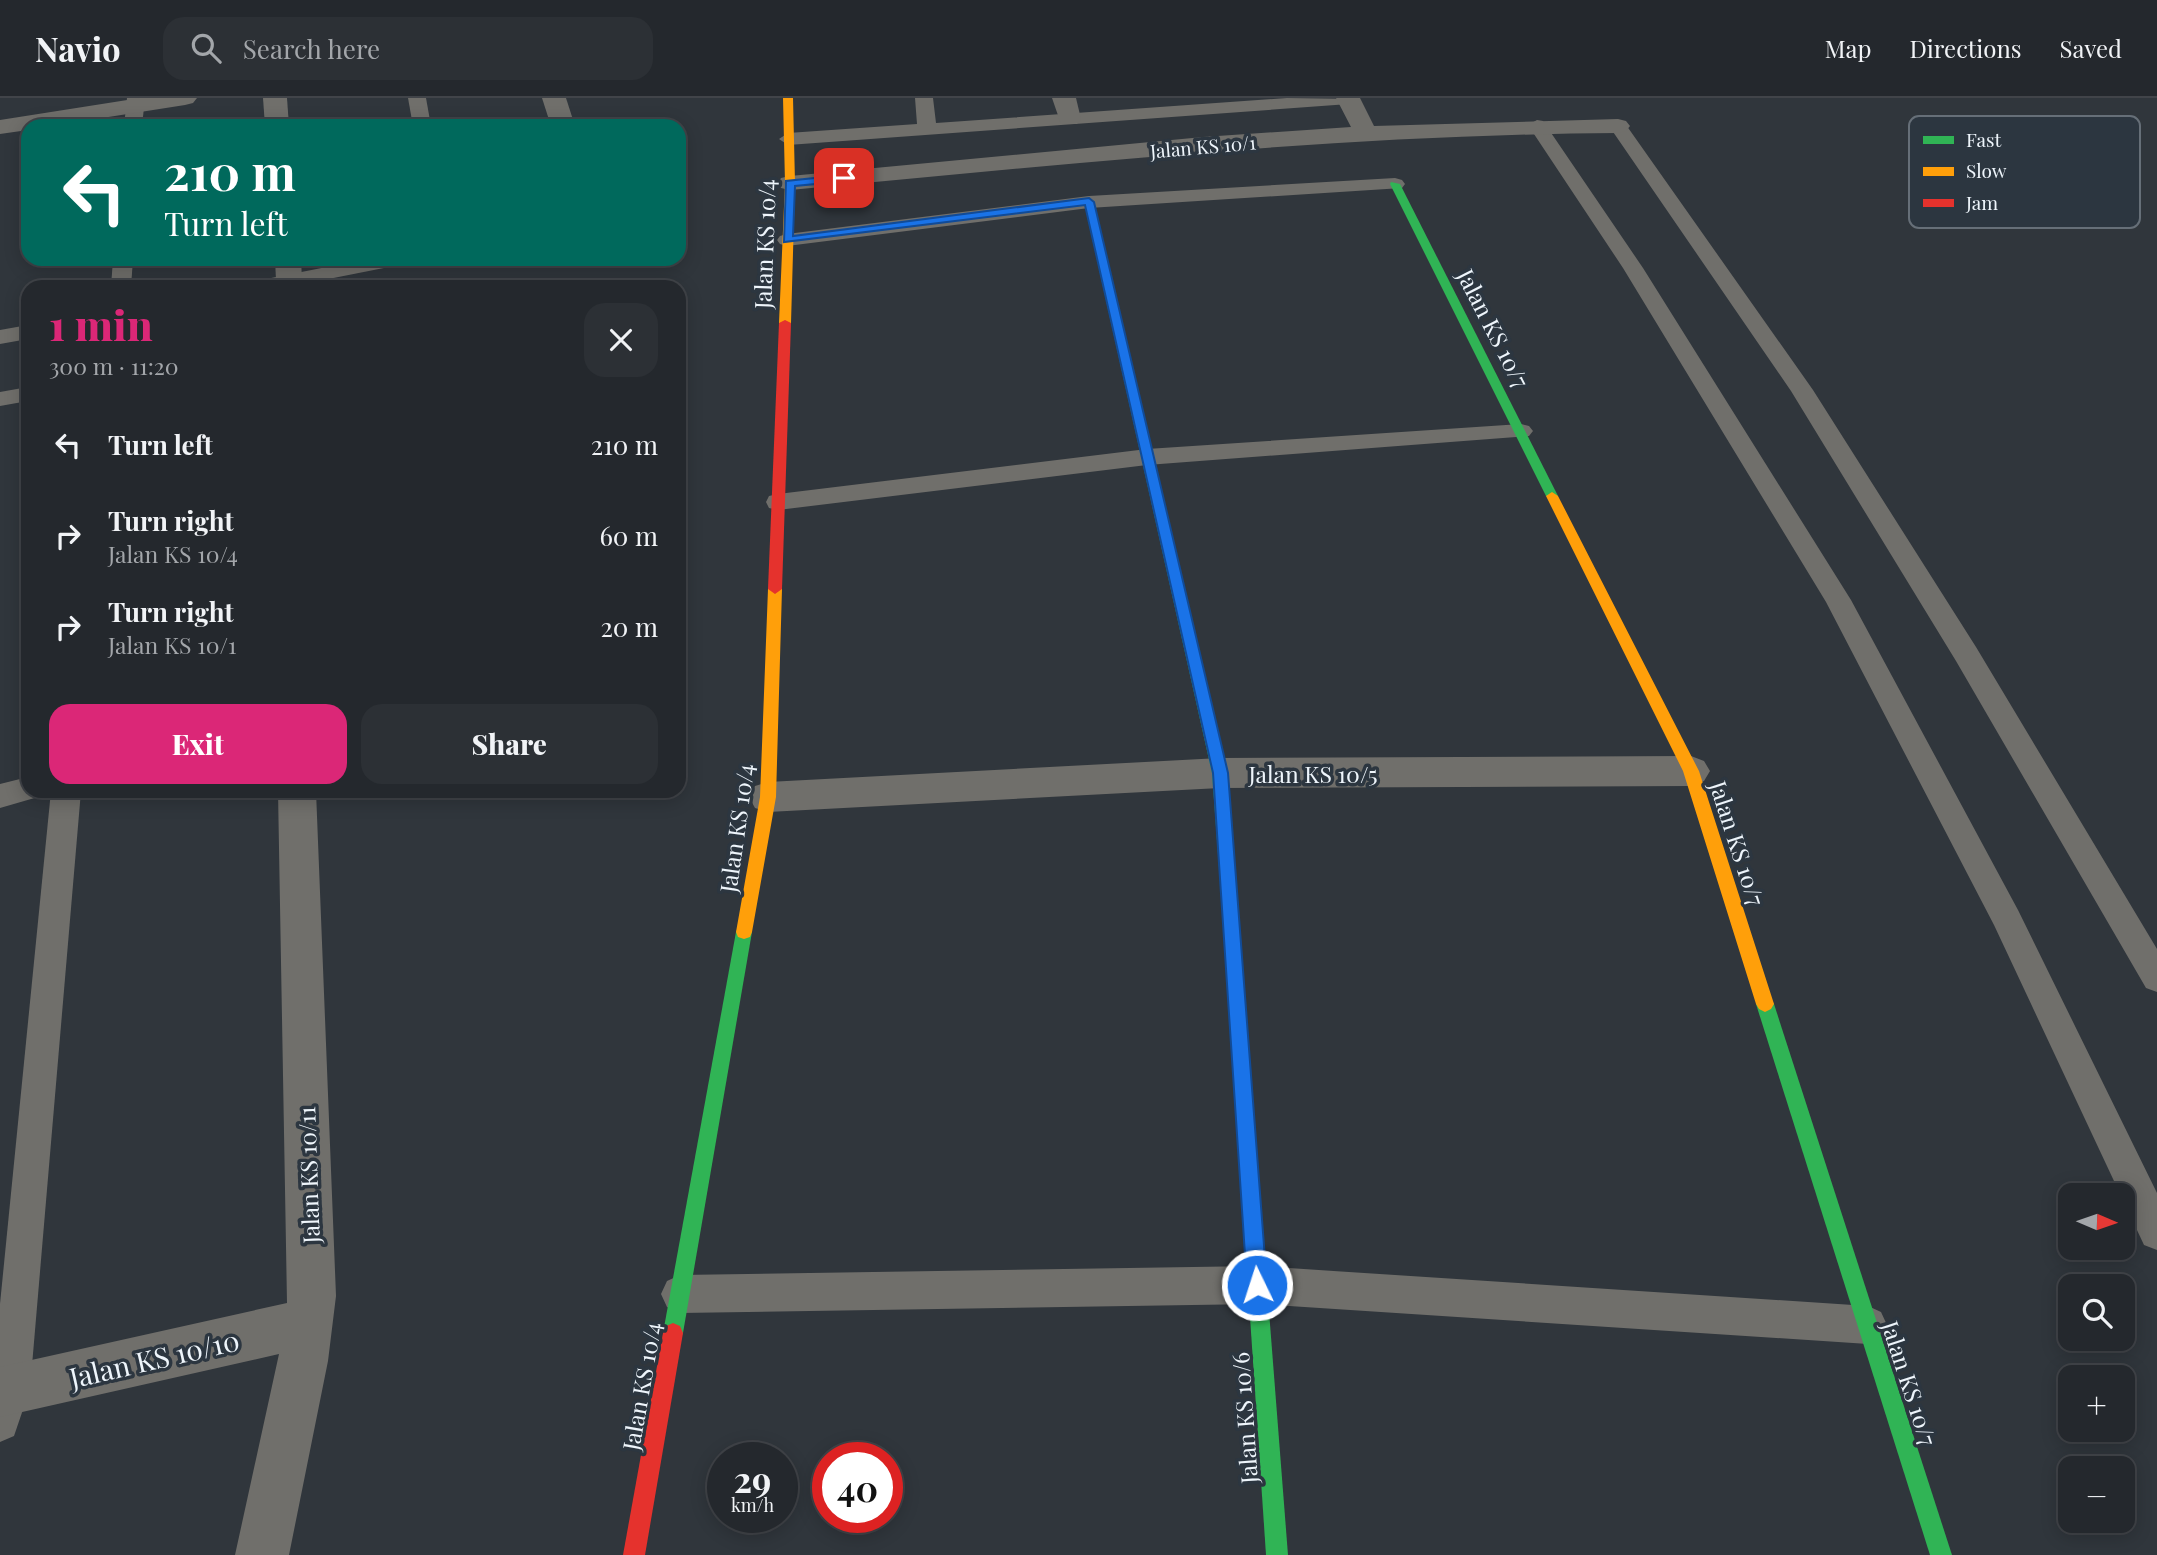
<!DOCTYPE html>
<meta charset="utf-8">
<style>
body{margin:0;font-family:"Playfair Display",serif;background:#2c3035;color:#f1f3f6;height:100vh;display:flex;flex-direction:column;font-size:26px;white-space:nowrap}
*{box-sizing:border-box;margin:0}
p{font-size:23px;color:#a3a6aa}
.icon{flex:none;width:38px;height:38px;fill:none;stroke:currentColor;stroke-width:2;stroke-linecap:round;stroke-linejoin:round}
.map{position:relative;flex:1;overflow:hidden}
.sheet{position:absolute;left:21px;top:182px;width:665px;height:518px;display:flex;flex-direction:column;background:#24282d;border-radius:21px;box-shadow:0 4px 18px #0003,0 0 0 2px #414449}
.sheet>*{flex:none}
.guide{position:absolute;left:21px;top:21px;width:665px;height:147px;border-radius:21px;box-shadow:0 4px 18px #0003,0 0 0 2px #414449;background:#00695c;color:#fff;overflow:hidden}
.needle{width:46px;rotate:92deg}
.controls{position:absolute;left:2058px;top:1085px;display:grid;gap:14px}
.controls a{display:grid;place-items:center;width:77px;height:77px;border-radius:14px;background:#24282d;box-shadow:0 4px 18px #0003,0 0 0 2px #414449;font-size:35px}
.speed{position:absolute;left:707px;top:1344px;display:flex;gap:14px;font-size:35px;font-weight:700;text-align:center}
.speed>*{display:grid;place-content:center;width:91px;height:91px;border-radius:50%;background:#24282d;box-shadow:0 4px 18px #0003,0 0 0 2px #414449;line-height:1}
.speed small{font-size:18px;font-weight:400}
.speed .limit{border:10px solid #d22;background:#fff;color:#111}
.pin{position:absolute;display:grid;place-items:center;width:60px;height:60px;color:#fff;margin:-30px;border-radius:14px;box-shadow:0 4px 10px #0006}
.me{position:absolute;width:77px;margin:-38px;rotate:356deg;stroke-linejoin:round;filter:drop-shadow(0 0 5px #0008)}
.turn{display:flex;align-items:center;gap:24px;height:147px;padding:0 28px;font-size:32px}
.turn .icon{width:91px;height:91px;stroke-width:2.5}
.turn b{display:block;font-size:49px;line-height:60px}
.round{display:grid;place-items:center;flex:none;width:74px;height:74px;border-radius:21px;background:#2c3035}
.head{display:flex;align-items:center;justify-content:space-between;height:119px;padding:0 28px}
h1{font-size:42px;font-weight:800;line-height:52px;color:#db2777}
.cta{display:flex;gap:14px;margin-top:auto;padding:14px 28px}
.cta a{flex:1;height:80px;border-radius:21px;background:#db2777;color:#fff;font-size:28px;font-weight:800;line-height:80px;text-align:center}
.cta a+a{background:#2c3035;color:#f1f3f6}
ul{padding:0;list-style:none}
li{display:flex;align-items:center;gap:21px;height:91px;padding:0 28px}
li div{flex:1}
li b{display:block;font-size:26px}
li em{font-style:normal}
header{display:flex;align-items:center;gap:42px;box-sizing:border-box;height:98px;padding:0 35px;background:#24282d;border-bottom:2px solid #414449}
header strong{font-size:33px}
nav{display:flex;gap:38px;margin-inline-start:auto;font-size:24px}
.search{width:490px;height:63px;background:#2c3035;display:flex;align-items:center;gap:18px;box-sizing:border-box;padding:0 24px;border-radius:21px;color:#a3a6aa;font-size:26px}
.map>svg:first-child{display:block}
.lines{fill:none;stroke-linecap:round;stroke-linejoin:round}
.lane{fill:#706f6b;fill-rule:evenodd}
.street{fill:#706f6b;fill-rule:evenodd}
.fast{fill:#30b455;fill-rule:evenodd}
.slow{fill:#ff9f0a;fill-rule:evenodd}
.jam{fill:#e5322d;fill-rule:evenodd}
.route{fill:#1a73e8;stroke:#114b97;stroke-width:2}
.labels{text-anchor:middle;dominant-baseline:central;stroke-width:7;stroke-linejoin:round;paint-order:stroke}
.far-street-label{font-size:19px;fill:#eef5fb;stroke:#2c3640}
.street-label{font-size:23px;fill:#eef5fb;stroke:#2c3640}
.near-street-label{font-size:28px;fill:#eef5fb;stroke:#2c3640}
.key{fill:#2c3640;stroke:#666f78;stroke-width:2}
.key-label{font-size:19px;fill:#eef5fb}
</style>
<header>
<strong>Navio</strong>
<div class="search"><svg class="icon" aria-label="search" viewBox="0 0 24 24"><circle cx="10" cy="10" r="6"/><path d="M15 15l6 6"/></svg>Search here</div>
<nav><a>Map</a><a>Directions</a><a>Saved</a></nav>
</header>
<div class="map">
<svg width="2157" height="1457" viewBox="0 0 2157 1457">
<rect width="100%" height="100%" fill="#30363c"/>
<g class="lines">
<g class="lane">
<polygon points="127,0 145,0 142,28 124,28"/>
<polygon points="408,0 426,0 431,28 413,28"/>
<polygon points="915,0 933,0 936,25 1287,0 1358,1 1349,6 788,47 779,41 788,35 917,26"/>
<polygon points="1537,22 1543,23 1643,170 1851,502 2018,812 2157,1095 2157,1152 2144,1147 1994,827 1826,504 1623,170 1528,27"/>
<polygon points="1618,23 1624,24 1813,292 1976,549 2157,851 2157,894 2146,890 1956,563 1791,293 1609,28"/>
<polygon points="1395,80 1402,82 1405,86 1402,90 1089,110 787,148 780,146 777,142 780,138 787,136 1089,98"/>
<polygon points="113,161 133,161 131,189 111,189"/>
<polygon points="367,161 409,161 406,165 399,167 288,189 246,189 249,185 256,183"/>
<polygon points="28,227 28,241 0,246 0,232"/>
<polygon points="28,289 28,303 0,308 0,294"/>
<polygon points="1521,326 1529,328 1533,333 1529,338 1147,367 778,412 769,410 766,404 769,398 778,396 1147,351"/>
<polygon points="28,679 28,693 42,693 38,699 0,710 0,686"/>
<polygon points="51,693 81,693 30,1291 14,1338 0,1344 0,1206"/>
<polygon points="1257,1168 1868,1208 1881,1214 1887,1227 1881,1240 1868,1246 1257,1206 680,1215 667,1209 661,1196 667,1183 680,1177"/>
</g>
<g class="street">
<polygon points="140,0 197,0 193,5 185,7 51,28 28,28 28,32 0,36 0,22"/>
<polygon points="263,0 287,0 289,28 265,28"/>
<polygon points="542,0 566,0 575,28 551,28"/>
<polygon points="1052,0 1076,0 1081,21 1077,26 1061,26"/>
<path d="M1336,0h24l14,28 244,-7 8,2 4,5 -4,5 -8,2c-277,2 -552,31 -828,57l-9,-2 -3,-5 3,-5 9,-2 413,-39 148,-10z"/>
<polygon points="275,161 301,161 302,182 299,188 279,188 276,182"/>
<polygon points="1691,658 1704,663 1710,673 1704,683 1691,688 1220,690 768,714 755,710 749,699 755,688 768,684 1220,660"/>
<polygon points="278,693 316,693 336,1198 328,1263 289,1457 235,1457 279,1256 0,1319 0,1269 287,1205"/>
</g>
<g class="fast">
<polygon points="1391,84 1400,86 1558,398 1557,401 1552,402 1546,398 1390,86"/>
<polygon points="1089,101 1094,104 1228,675 1238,810 1236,815 1230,817 1224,815 1222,810 1212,675 1084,104"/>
<polygon points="744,827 750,829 752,834 683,1235 680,1242 673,1245 666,1242 663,1235 736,834 738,829"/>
<polygon points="1765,898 1771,901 1774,906 1952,1457 1930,1457 1756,906 1759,901"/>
<polygon points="1250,1076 1257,1079 1259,1085 1288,1457 1266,1457 1241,1085 1243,1079"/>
</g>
<g class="slow">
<polygon points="783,0 793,0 795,85 791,225 785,228 779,225 785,85"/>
<polygon points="1552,394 1558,398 1699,673 1774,906 1771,911 1765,914 1759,911 1756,906 1683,673 1546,398"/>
<polygon points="775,486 782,491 776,699 752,834 750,839 744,841 738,839 736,834 760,699 768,491"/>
<polygon points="1230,803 1236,805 1238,810 1259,1085 1257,1091 1250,1094 1243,1091 1241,1085 1222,810 1224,805"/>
</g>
<g class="jam">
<polygon points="785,222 791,225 782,491 775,496 768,491 779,225"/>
<polygon points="673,1225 680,1228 683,1235 645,1457 623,1457 663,1235 666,1228"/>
</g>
</g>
<polygon class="route" points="844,77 850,80 848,83 795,88 793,138 1089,100 1094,104 1228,675 1267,1187 1264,1194 1257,1197 1250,1194 1247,1187 1213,675 1085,107 784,144 786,83"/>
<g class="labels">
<g class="far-street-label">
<text transform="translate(1203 48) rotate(-5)">Jalan KS 10/1</text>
</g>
<g class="street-label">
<text transform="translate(764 146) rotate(-88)">Jalan KS 10/4</text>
<text transform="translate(1494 230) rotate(63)">Jalan KS 10/7</text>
<text x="1313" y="675">Jalan KS 10/5</text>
<text transform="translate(736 730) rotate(-82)">Jalan KS 10/4</text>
<text transform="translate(1738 745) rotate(72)">Jalan KS 10/7</text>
<text transform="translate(308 1077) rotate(-92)">Jalan KS 10/11</text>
<text transform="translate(1910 1285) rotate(72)">Jalan KS 10/7</text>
<text transform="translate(641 1288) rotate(-80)">Jalan KS 10/4</text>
<text transform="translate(1244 1320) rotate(-94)">Jalan KS 10/6</text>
</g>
<g class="near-street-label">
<text transform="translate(154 1260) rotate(-13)">Jalan KS 10/10</text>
</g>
</g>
<rect x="1909" y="18" width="231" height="112" rx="10" class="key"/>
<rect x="1923" y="38" width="31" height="8" fill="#30b455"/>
<rect x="1923" y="69" width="31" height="9" fill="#ff9f0a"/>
<rect x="1923" y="101" width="31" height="8" fill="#e5322d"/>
<g class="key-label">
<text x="1966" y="49">Fast</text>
<text x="1966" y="80">Slow</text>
<text x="1966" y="112">Jam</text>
</g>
</svg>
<div class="controls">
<a><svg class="needle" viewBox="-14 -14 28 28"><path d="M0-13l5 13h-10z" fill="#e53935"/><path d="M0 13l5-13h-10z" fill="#a3a6aa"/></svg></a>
<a><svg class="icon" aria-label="search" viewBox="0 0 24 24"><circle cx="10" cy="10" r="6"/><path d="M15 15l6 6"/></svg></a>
<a>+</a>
<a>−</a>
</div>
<div class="speed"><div>29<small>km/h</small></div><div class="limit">40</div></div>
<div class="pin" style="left:844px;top:80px;background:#d93025"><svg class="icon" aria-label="arrive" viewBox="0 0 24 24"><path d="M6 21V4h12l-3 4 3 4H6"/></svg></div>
<svg class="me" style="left:1257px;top:1187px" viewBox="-20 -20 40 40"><circle r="17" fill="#1a73e8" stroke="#fff" stroke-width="3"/><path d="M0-11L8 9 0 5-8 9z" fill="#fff"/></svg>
<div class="guide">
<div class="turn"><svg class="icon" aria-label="left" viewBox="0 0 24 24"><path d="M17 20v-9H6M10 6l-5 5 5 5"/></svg><div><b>210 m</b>Turn left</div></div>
</div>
<section class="sheet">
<div class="head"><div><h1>1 min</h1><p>300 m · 11:20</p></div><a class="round"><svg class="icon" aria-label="close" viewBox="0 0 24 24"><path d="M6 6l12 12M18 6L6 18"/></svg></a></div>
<ul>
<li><svg class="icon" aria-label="left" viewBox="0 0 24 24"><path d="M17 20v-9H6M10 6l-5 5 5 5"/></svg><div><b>Turn left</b></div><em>210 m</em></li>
<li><svg class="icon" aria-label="right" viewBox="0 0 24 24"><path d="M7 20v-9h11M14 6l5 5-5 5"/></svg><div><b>Turn right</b><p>Jalan KS 10/4</p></div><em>60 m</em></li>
<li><svg class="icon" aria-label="right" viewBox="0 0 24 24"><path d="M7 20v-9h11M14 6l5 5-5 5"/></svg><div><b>Turn right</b><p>Jalan KS 10/1</p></div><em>20 m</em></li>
</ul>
<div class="cta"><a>Exit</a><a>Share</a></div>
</section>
</div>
